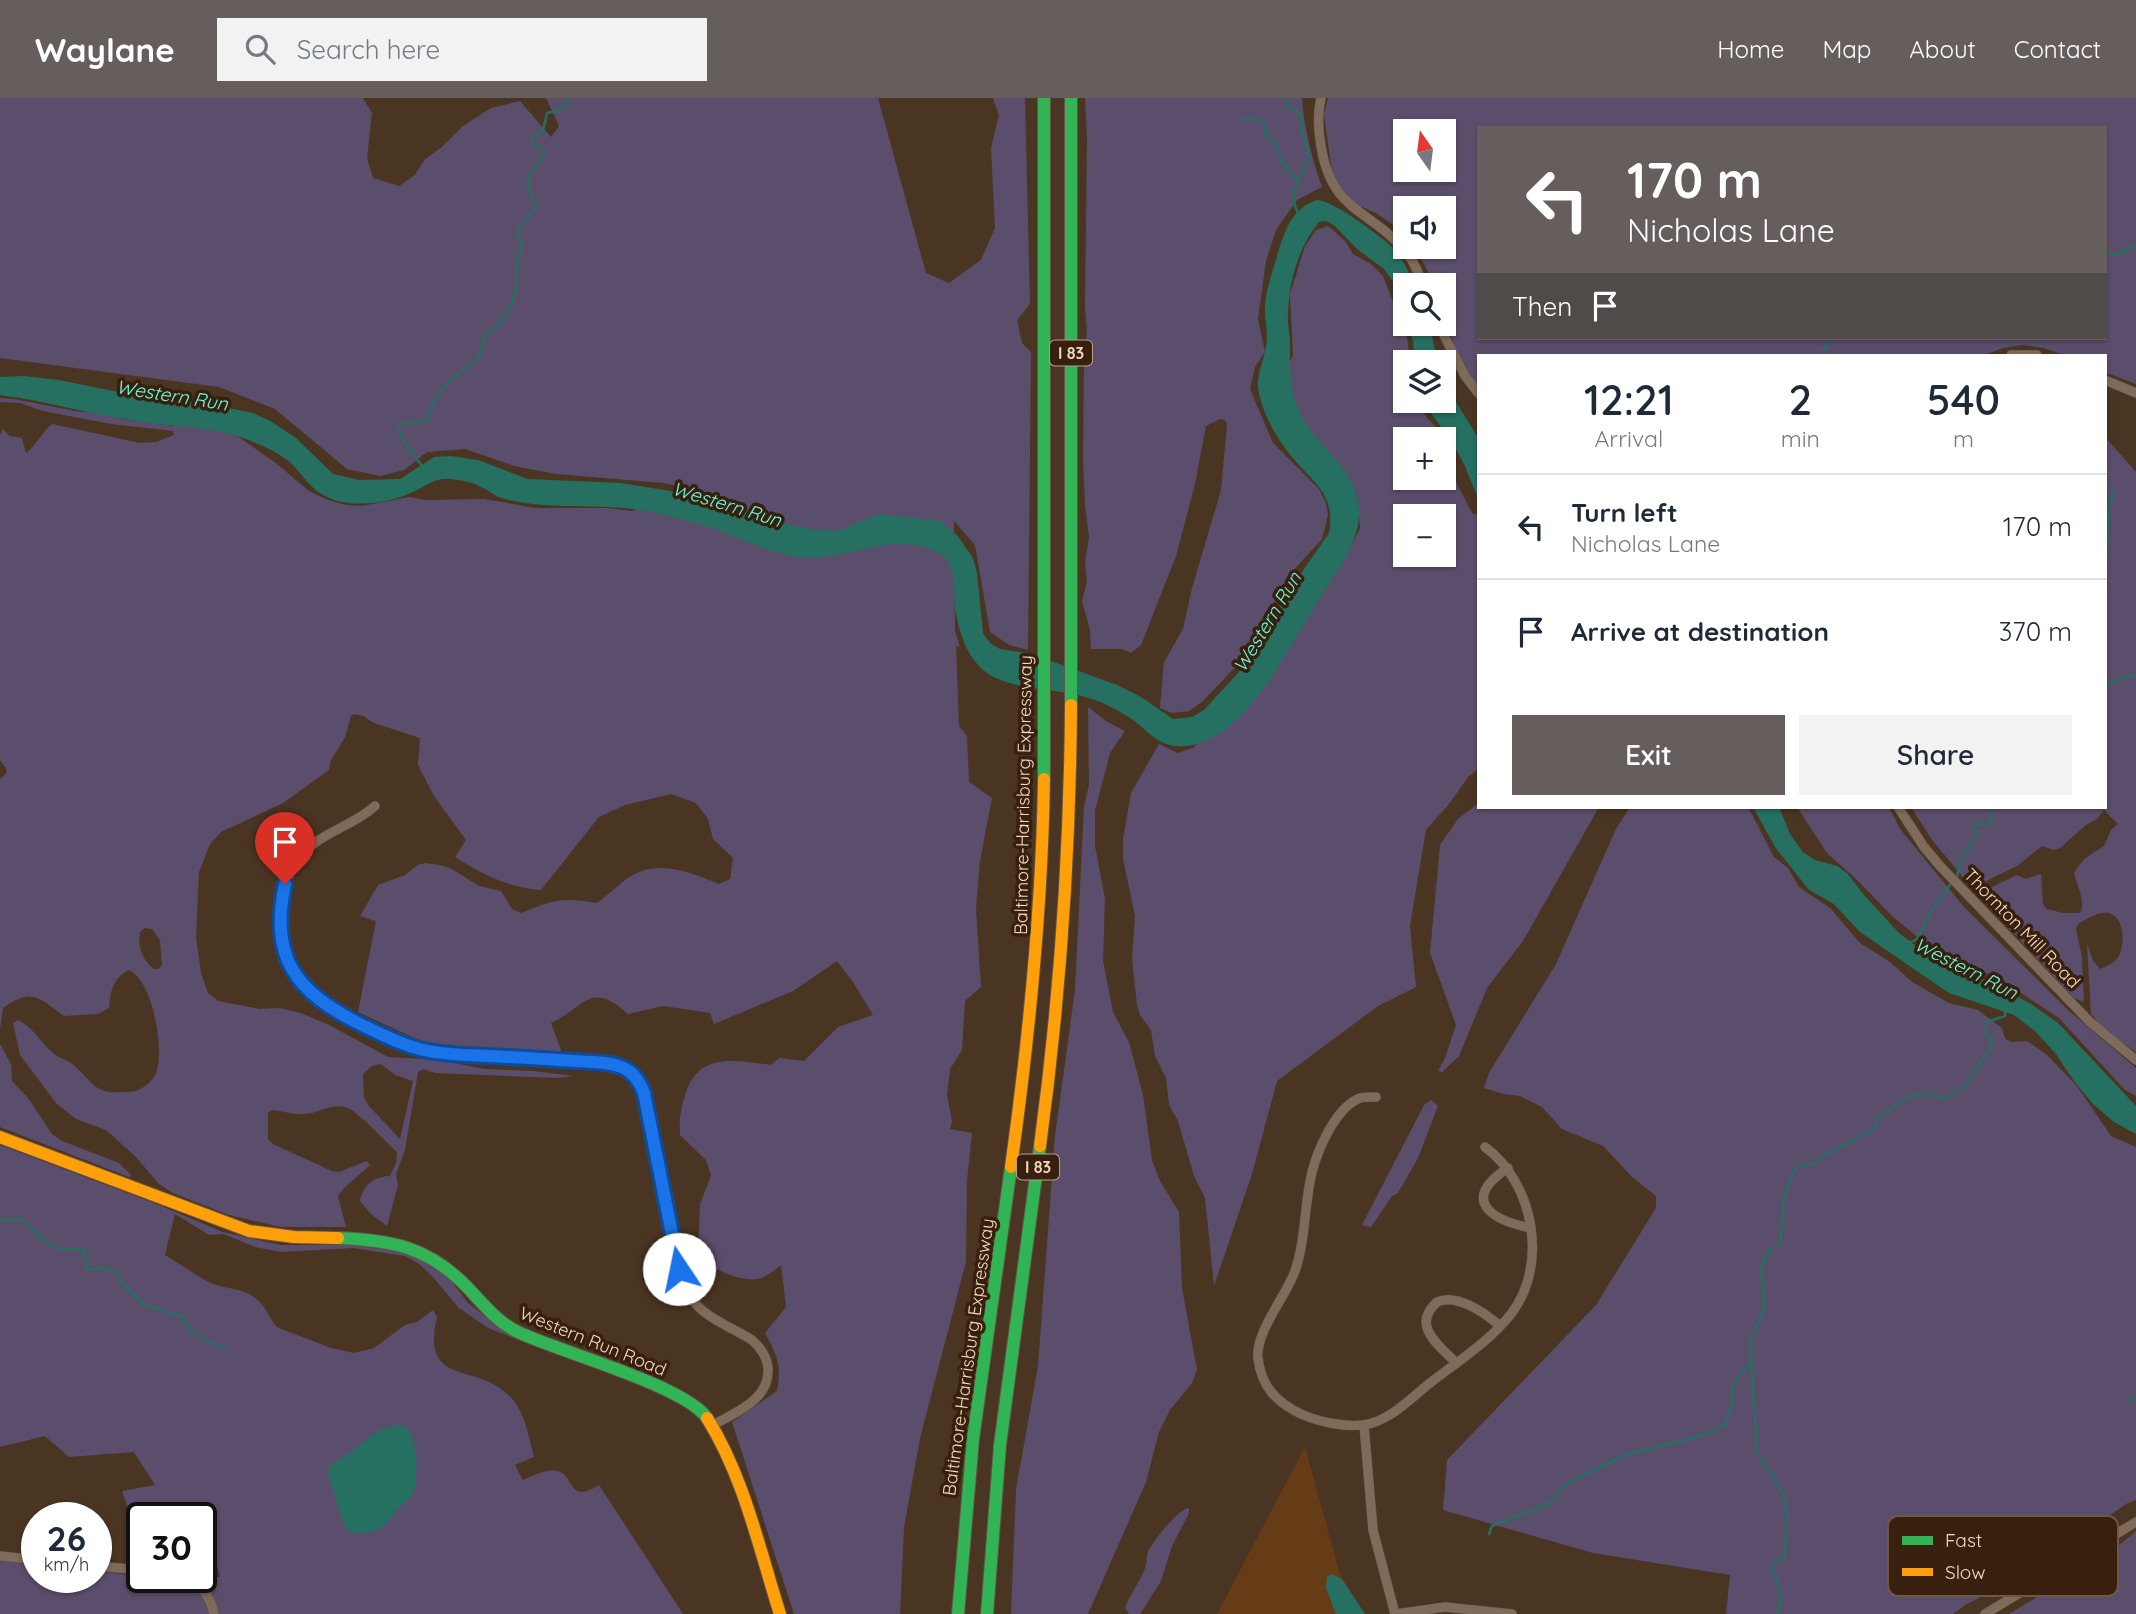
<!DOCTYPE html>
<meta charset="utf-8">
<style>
body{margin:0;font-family:Quicksand,sans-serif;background:#f2f2f3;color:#1f2937;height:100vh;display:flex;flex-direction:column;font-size:26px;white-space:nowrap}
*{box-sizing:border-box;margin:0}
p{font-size:23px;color:#747a83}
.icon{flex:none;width:38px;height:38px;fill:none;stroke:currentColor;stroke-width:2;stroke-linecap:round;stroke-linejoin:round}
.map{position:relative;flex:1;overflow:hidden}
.sheet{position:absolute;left:1477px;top:256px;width:630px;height:455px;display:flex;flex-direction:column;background:#fff;border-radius:0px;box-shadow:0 2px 5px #0004}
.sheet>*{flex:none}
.guide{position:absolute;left:1477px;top:28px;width:630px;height:214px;border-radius:0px;box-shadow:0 2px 5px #0004;background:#655e5c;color:#fff;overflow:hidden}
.needle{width:46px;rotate:346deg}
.fabs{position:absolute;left:1393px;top:21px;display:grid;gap:14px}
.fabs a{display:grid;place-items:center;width:63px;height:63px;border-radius:0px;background:#fff;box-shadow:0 2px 5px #0004;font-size:35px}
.speed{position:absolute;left:21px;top:1404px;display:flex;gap:14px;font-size:35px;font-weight:700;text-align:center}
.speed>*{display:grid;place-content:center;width:91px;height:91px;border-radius:50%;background:#fff;box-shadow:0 2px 5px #0004;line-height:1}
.speed small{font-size:18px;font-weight:400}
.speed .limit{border:4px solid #111;border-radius:10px;background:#fff;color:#111}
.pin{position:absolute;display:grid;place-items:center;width:60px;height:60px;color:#fff;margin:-72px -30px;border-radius:50% 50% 50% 0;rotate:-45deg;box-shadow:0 0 7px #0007}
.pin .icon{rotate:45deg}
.me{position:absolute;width:77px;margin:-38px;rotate:349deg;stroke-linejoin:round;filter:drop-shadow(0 0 5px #0008)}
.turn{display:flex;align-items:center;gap:24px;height:147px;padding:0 35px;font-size:32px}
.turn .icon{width:91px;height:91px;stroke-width:2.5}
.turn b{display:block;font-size:49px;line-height:60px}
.then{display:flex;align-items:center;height:66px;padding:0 35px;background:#0003;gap:14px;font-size:26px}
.eta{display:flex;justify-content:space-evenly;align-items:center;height:119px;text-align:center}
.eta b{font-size:42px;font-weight:600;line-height:49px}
.cta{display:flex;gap:14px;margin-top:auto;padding:14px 35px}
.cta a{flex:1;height:80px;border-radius:0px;background:#655e5c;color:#fff;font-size:28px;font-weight:600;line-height:80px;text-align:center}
.cta a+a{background:#f2f2f3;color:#1f2937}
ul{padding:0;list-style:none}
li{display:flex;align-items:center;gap:21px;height:105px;padding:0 35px;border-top:2px solid #e0e1e3}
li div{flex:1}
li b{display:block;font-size:26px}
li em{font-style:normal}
header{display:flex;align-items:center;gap:42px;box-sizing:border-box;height:98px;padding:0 35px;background:#655e5c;color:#fff}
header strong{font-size:33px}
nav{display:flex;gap:38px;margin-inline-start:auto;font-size:24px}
.search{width:490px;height:63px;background:#f2f2f3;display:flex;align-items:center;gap:18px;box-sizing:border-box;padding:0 24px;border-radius:0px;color:#747a83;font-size:26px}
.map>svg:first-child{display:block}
.built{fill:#663c16}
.green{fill:#5b4e6c;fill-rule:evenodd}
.water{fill:#267061}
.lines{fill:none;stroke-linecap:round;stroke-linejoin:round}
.stream{stroke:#267061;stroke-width:2.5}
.street-casing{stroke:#665343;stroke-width:10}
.fast-casing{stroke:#665343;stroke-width:14}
.slow-casing{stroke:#665343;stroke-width:14}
.street{stroke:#7f6b5b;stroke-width:9}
.fast{stroke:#30b455;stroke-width:12}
.slow{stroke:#ff9f0a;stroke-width:12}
.route-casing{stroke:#114b97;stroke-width:18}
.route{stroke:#1a73e8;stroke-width:12}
.labels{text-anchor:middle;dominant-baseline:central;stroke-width:7;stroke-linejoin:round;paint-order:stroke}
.shield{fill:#37200d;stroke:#bda08a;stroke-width:2}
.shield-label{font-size:16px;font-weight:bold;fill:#f7d7c0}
.street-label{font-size:18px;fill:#f7d7c0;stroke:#37200d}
.water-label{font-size:19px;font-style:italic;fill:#67fce0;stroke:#37200d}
.key{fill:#37200d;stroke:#715743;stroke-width:2}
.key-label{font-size:19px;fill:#f7d7c0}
</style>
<header>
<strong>Waylane</strong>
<div class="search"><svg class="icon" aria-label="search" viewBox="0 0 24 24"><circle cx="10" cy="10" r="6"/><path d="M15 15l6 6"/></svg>Search here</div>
<nav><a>Home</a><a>Map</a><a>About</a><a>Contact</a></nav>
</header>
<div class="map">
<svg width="2136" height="1516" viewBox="0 0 2136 1516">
<rect width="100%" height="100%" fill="#4a3522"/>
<polygon class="built" points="1305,1349 1351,1516 1217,1516"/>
<g class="green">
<path d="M0,0h363l9,15 -5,45 6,20 26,8 16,-11 10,-16 17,-12 21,-21 28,-18 29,-7 31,36 8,-11 -13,-28h332l48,175 23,10 32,-23 14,-32 -4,-80 8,-33 -6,-17h32l5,206 -13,16 5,23 9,9 -3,298 -19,-5 -19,-13 -15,-87 -21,-24 1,110 5,16 -4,-1 3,80 8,10 2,46 23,16 -12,63 -4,48 5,78 -16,14 -3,49 -12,19 -3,26 5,26 -2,8 22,4 -5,48 -1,81 -46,176 -16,90 -4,86h-106l-62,-192 45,-31c5,-25 0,-36 -12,-58l21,-26 -5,-42c-7,5 -15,13 -24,14 -20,2 -43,-10 -59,-21l2,-54 11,-28 -5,-16 -26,-25c-1,-17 1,-27 6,-43 14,-41 51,-31 85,-27l8,-7 25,3 34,-34 35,-12 -20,-33 -16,-21 -44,30 -79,33 -4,-11 -47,-7 -35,8c-38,-35 -44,-6 -77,9l11,30 -108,-7 -33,-5 -63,-29 18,-91 -16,-5 18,-31 27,-10 13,-10 7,-2 15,2 12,4 27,17 22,5 11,18 9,4c32,-13 41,-16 76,-10 10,-7 18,-15 27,-22 29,-24 64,-10 95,3l11,-5 3,-21 -20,-19 -5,-20 -12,-16 -25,-9 -46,11 -26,12 -58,73c-31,-2 -60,-16 -86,-33l11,-17 -32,-44 -16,-31 2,-27 -46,-15 -11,-7 -9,-2 -3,2 -6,21 -15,25 -1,8 -46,33 -62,29 -11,12 -11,28 -3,65 5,36 7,20 10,8 42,8 19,-1 22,5 28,12 59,32 51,3 45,9 49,2 41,5 -17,2 -122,-5 -12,-4 -5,3 -13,78 -9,24 2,11 -11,41 -16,-12 -11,-13c3,-16 15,-25 30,-25l6,-13 1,-11c-10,-9 -40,-41 -49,-44 -15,-6 -28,5 -43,6 -10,1 -22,-3 -33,-4l-4,3v26l5,5 59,27 7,1 28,-11 3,4 -26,23 -6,8 8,31h-65l-52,-12 -56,-22 -14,-9 -23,-27 -30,-27 -30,-11 -20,-16 -36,-48 -7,-32 5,-3c16,8 22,22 35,33 5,5 13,6 19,11 18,13 21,31 48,28 5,0 12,0 16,-1 8,-3 17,-10 20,-18 9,-22 -3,-95 -28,-103 -16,10 -17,20 -19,38l-11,6 -34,2c-25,-18 -32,-29 -61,-8l-3,21v-250l6,-5v-6l-6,-8v-325l3,-6 7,7 12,2 4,15c11,-8 15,-20 26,-29l88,19 16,-1 18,-7 -1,-4 -62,-7 -68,-13 -23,-8 -20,-1v-4l14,1 61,12 25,2 21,6 51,7 16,-4 48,13 41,29 32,27 19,9 18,5 15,1 48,-9 18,3 57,-1 52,9h71l25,3 58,-22 -26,-6 -108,-9 -42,-8 -49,-17 -38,3 -23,18 -24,6 -33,-7 -72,-60 -56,-22 -219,-29zM145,830l7,1 8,11 2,25 -3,4h-5c-13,-11 -16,-21 -14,-37zM381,966l14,11 18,6 -13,58 -31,-33 -5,-8 -1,-24 9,-8z"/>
<path d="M1085,0h217c2,30 10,61 20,89l-25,13 -21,30 -10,31 -8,58 7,33 -10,15 -5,22 23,54 46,46 7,14 2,12 -6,24 -32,35 -50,88 -37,39 -14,10 -17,2 -12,-5 4,-46 19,-33 9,-41 29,-98 6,-66 -2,-4 -5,-1 -14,7 -11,58 -19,72 -35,89 -10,8 -9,-4h-31l-1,-19 -8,-29 5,-19 -2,-19 4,-26 -4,-32 -2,-46 1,-94 3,-32 -2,-26 2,-168z"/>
<path d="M1328,0h808v286l-31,-12v-17h-41l-20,-7 -21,-3 -20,3 -19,7h-505v35c-24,-37 -35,-61 -35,-105h-9l-20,-38h29v-39h-39v25l-29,-20 -21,-9 -19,-22 -4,-11 -8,-56zM1479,30h626v210h-626zM1405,33h39v39h-39z"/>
<path d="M1328,128l17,15 8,13 18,10 12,12 24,61 3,25h-5v39h12l10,17 20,20 7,18 -3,12 6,16 15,29 7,3v252l-11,9 -19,27 -23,26 -16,96 6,61 -38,19 -101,75 -25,93 -38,112 -9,-88 -11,-22 -16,-55 -9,-16 -3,-27 -11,-22 -4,-26 -11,-15 -3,-10 -5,-46 3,-43 -12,-57v-20l8,-46 28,-49 19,9 15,-5 41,-40 115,-158 11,-22 -3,-32 -27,-41 -28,-30 -18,-49 9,-21 -3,-61 15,-48 11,-16zM1405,341h39v39h-39zM1405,418h39v39h-39z"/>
<path d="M2105,339l31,35v580l-33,-23 -12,-15 -4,-71 6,18 7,8c4,-2 12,-5 15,-8 11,-10 11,-44 -6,-48 -11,-2 -22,6 -31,11l-2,5 6,28 2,45 -10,-4 -97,-104 40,-19 9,4 15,-5 2,30 4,5 16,4h17c6,-11 -3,-28 -6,-40l10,-14 20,-13 7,-16 7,-6 -14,-14 -7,9 -11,6 -26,23 -6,2 -12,-4 -25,20 -45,22 -40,-48 -21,-33h194z"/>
<polygon points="1088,609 1106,623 1125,633 1110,655 1095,713 1095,748 1105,801 1103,863 1113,914 1129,944 1143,997 1152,1062 1160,1083 1179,1114 1182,1190 1197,1272 1192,1285 1170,1312 1159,1334 1146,1384 1088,1516 1011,1516 1016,1391 1038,1268 1055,1038 1075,892 1084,708 1089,687"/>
<polygon points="1479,705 1479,709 1599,709 1523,843 1487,890 1459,958 1442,974 1438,973 1445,960 1456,927 1430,855 1440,747 1458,721"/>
<polygon points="1630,709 1748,709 1774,759 1788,770 1799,789 1830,810 1860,845 1890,864 1912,884 1949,905 1978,912 2002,930 2005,941 2012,944 2027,943 2046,956 2077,988 2111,1038 2136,1049 2136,1402 2126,1406 2095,1428 2049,1452 2022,1478 1965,1507 1953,1516 1726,1516 1730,1477 1593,1455 1443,1412 1447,1362 1596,1207 1656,1110 1656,1098 1632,1079 1603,1048 1562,1031 1542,1009 1520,998 1504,996 1484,990 1489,975 1556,866 1616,731"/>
<polygon points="1797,709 1889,709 1900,731 1964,809 2068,912 2136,970 2136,998 2125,992 2059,920 2001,882 1924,844 1892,818 1856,781 1827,755"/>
<polygon points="0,946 11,966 12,983 28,1000 52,1036 62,1043 119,1065 132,1078 129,1079 0,1029"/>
<polygon points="1431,1002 1438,1008 1418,1060 1398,1095 1392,1098 1371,1129 1362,1127 1424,1007"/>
<path d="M0,1047l154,58 69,29 58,13h88l27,4 20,6 31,20 21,28 46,35 -26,-10 -29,-20 -27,-32 -14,-13 -13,-7 -52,-8 -72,4 -26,-5 -31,-13 -15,1 -34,-21 -10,41c17,10 36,25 54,31 11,3 22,3 32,9 17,10 16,24 28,33l52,20 23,5 20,-5 31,-23 12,-3 16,-12 4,7c-16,69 36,46 69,76 19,16 22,41 28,64l-19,8 8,15c9,-4 28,-14 39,-7 12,8 9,30 37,12l84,129h-683v-53l37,4v12h59v-6l82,10 25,-6 17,2 -5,-18 -14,1v-43h-59v31l-20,-57 33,-6 -21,-33 -65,5 -24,-21 -45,11z"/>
<path d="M1189,1410v5l-17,33 -11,35 -21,33h-11l-4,-6c5,-14 15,-26 20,-40 2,-5 1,-11 3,-16 6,-12 29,-42 41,-44z"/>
<polygon points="2136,1433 2136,1516 2009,1516 2106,1458"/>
</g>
<g class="water">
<path d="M1318,102c17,2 61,35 74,47 11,11 16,25 23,38h-10v33l-12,-36 -9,-13 -27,-20 -22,-23 -9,-5 -7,1c-21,26 -30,59 -31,92 -1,9 2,19 2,29 0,26 -1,53 13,76 18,32 53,50 56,90 2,36 -27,68 -44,97 -17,28 -33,57 -52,83 -18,25 -45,54 -77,57 -31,2 -36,-16 -59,-30 -11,-7 -23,-13 -35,-17 -31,-12 -89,-7 -112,-32 -14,-14 -20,-33 -24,-53 -4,-21 4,-50 -19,-62 -47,-24 -97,14 -145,4 -29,-5 -55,-20 -83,-29 -19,-6 -39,-11 -57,-15 -49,-10 -100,-1 -147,-13 -10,-2 -16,-9 -26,-13 -8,-4 -19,-6 -28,-7 -15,-2 -24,6 -36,12 -23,11 -52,16 -77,10 -29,-8 -32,-26 -52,-42 -11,-8 -23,-13 -35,-18 -37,-16 -77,-13 -116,-20 -45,-7 -89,-20 -135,-26v-18l24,-1 35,4 94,19 50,4 50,10 19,9 24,16 37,36 26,6 41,-1 34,-22 17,-1 27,4 50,19 93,4 74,12 31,8 36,16 54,11h26l20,-10 19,-6 59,7 17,14 16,23 4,15 6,60 7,10 10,6 32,5 85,31 24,12 32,22 19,-2 12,-7 44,-48 32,-58 49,-71c8,-41 -20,-53 -41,-81 -13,-17 -24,-37 -29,-58 -4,-17 4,-30 7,-47 3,-14 -2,-28 -1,-42 1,-15 6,-28 10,-42 8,-26 14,-55 43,-63z"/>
<polygon points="1407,226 1429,226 1438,264 1415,264 1413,243"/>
<polygon points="1444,279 1451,296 1479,341 1479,403 1465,368 1451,342 1422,303 1444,303"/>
<polygon points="1753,709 1779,709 1790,736 1803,754 1815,762 1837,768 1847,775 1864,797 1899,835 1921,852 1996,887 2031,906 2058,925 2136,1008 2136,1036 2114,1024 2093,1006 2074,983 2056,956 2035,933 2014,917 1949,895 1860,834 1834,806 1809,792 1775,749"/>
<path d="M398,1327l8,2c12,15 15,57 3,72 -4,4 -9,7 -13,11 -3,4 -5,10 -9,13 -8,8 -31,15 -40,6 -4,-4 -17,-48 -19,-56l1,-6 51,-37z"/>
<polygon points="1332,1476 1342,1481 1365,1516 1336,1516 1326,1490 1327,1479"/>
</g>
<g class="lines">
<g class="stream">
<path d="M1288,0v9c17,10 12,5 14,24 1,9 8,16 6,26 -4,22 -23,30 -10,56"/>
<polyline points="1241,21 1257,21 1265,25 1266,36 1277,48 1282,65 1298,83"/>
<polyline points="2105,157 2119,156 2136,146"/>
<polyline points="1822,257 1830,240"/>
<path d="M422,368l-15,-20 -9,-16 3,-6 25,-3 9,-23 8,-11 35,-29 9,-25 11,-7 13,-21 5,-15 1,-29 6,-17 -5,-7 1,-8 16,-21c0,-9 -6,-14 -7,-23 -1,-14 11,-20 16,-31l-1,-4 -11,-7 1,-5 10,-8 4,-17 14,-3 8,-12"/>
<polyline points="2105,527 2108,416 2113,394"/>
<polyline points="2105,589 2124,578 2136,578"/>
<path d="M1957,778c2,-6 3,-16 7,-22 6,-11 17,-15 10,-30l13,1 4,-5 3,-13"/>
<polyline points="1909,845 1917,841 1931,813 1950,787"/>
<path d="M0,1122l20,-1c13,9 26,27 42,30 7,1 15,-1 23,1l2,18 7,2 8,-3 16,7 4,9 22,22 38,12 10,16 35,17"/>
<polyline points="2127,1305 2136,1298"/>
<polyline points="1489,1436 1492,1428 1550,1405 1562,1390 1573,1382 1628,1356 1701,1338 1725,1327 1732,1307 1732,1290 1736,1281 1751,1264"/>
<path d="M1777,1516c6,-16 3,-31 -6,-45l2,-7 12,-5 2,-43 -2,-17 -28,-45 -7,-109 14,-35 -1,-24 -3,-10 4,-14 6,-10 11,-8c2,-26 0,-54 17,-76l15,-2 10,-8 53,-28 1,-10c24,-14 37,-33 65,-19l23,-13 26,-40 1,-6 -5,-6 -1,-12 19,-6v-5"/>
</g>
<defs>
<g id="street">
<path d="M1321,0c-4,17 -3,32 0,48 11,68 49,62 85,106 8,9 13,22 17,33"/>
<polyline points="1438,226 1465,278 1479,296"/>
<polyline points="2011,257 2037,257"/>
<polyline points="2105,282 2136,295"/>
<path d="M375,708c-25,23 -62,27 -81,59 -16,27 -19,64 -7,93 4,9 9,20 16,28 20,25 89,57 121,64 21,5 43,5 64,6 39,2 78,4 117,7 21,3 31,10 39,30l35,176c11,46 37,49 73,71 9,8 15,17 16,28 2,32 -32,44 -55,57"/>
<polyline points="1898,709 1924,749 1940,768 2090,924 2136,962"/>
<path d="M1376,999c-5,0 -12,0 -16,1 -24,9 -42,51 -48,74 -8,33 -6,67 -17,99 -9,25 -40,62 -37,87 3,28 18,44 43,56 18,8 42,13 62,11 26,-3 48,-27 67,-42 27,-21 60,-42 81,-69 38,-49 23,-131 -26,-167"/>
<path d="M1508,1070c-48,31 -18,52 23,60"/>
<path d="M1456,1265c-18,-19 -45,-37 -19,-61 20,-9 48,11 63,24"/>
<polyline points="1364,1327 1373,1432 1395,1516"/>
<polyline points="0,1458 37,1462"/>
<polyline points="96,1468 142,1472"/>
<path d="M185,1479c16,7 26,21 29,37"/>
<polyline points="1396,1516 1445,1509 1512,1516"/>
<polyline points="1985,1516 2136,1424"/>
</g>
<g id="fast">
<polyline points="1071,607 1071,0"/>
<polyline points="1044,681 1044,0"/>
<path d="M338,1140c54,2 91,9 130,50 15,16 31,36 52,45 41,19 165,53 187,85"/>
<polyline points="958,1516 973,1341 1011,1069"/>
<polyline points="987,1516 1000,1347 1040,1048"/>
</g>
<g id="slow">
<polyline points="0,1039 249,1133 294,1139 338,1140"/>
<path d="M1040,1048c20,-147 30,-293 31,-441"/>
<path d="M1011,1069c18,-129 31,-257 33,-388"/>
<path d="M707,1320c37,59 52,130 73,196"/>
</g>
</defs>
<use href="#street" class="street-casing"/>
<use href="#fast" class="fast-casing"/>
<use href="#slow" class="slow-casing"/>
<use href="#street" class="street"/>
<use href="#fast" class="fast"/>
<use href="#slow" class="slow"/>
</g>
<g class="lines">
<defs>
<path id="route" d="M285,786c-16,74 11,108 75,140 21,10 42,21 64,26 21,5 43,5 64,6 39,2 78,4 117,7 22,3 31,10 39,30l35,176"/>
</defs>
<use href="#route" class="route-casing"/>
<use href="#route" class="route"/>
</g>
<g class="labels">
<g class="shield">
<rect x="1050" y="242.5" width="42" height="25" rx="5"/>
<rect x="1017" y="1056.5" width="42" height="25" rx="5"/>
</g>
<g class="shield-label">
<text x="1071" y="255">I 83</text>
<text x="1038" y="1069">I 83</text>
</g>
<g class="street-label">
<text transform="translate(1023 697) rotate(-89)">Baltimore-Harrisburg Expressway</text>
<text transform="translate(2022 830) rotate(46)">Thornton Mill Road</text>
<text transform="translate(593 1243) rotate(22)">Western Run Road</text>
<text transform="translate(968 1259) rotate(-82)">Baltimore-Harrisburg Expressway</text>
</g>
<g class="water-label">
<text transform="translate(172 297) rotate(9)">Western Run</text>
<text transform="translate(727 406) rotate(17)">Western Run</text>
<text transform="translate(1267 524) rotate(-59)">Western Run</text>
<text transform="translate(1966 870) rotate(27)">Western Run</text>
</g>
</g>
<rect x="1888" y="1418" width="230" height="80" rx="10" class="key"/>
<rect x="1902" y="1438" width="31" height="9" fill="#30b455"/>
<rect x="1902" y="1470" width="31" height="8" fill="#ff9f0a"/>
<g class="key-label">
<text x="1945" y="1449">Fast</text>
<text x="1945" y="1481">Slow</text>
</g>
</svg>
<div class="fabs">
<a><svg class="needle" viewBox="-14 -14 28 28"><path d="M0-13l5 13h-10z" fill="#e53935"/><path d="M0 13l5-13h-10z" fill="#747a83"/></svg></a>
<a><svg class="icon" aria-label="sound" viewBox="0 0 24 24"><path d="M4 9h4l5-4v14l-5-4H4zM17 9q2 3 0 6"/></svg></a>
<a><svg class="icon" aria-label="search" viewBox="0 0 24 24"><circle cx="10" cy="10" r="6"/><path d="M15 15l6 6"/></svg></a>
<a><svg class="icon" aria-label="layers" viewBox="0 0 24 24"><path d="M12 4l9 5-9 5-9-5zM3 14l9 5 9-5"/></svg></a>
<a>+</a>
<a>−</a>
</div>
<div class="speed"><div>26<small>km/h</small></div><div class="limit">30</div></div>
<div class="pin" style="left:285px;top:786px;background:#d93025"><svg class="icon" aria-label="arrive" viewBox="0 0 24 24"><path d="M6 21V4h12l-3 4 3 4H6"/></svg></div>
<svg class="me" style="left:679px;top:1171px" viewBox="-20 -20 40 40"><circle r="19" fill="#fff"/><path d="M0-13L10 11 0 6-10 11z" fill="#1a73e8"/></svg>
<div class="guide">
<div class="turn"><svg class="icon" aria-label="left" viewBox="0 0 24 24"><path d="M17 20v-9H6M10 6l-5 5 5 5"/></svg><div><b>170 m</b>Nicholas Lane</div></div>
<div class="then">Then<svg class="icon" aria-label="arrive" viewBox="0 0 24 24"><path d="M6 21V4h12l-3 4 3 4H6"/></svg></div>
</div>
<section class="sheet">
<div class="eta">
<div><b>12:21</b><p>Arrival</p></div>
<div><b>2</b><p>min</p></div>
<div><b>540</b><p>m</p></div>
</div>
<ul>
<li><svg class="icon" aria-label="left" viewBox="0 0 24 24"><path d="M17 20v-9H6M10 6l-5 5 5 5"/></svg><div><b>Turn left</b><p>Nicholas Lane</p></div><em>170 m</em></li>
<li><svg class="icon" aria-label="arrive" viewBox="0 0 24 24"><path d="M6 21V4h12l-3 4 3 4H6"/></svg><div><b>Arrive at destination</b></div><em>370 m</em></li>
</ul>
<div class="cta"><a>Exit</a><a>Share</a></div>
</section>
</div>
